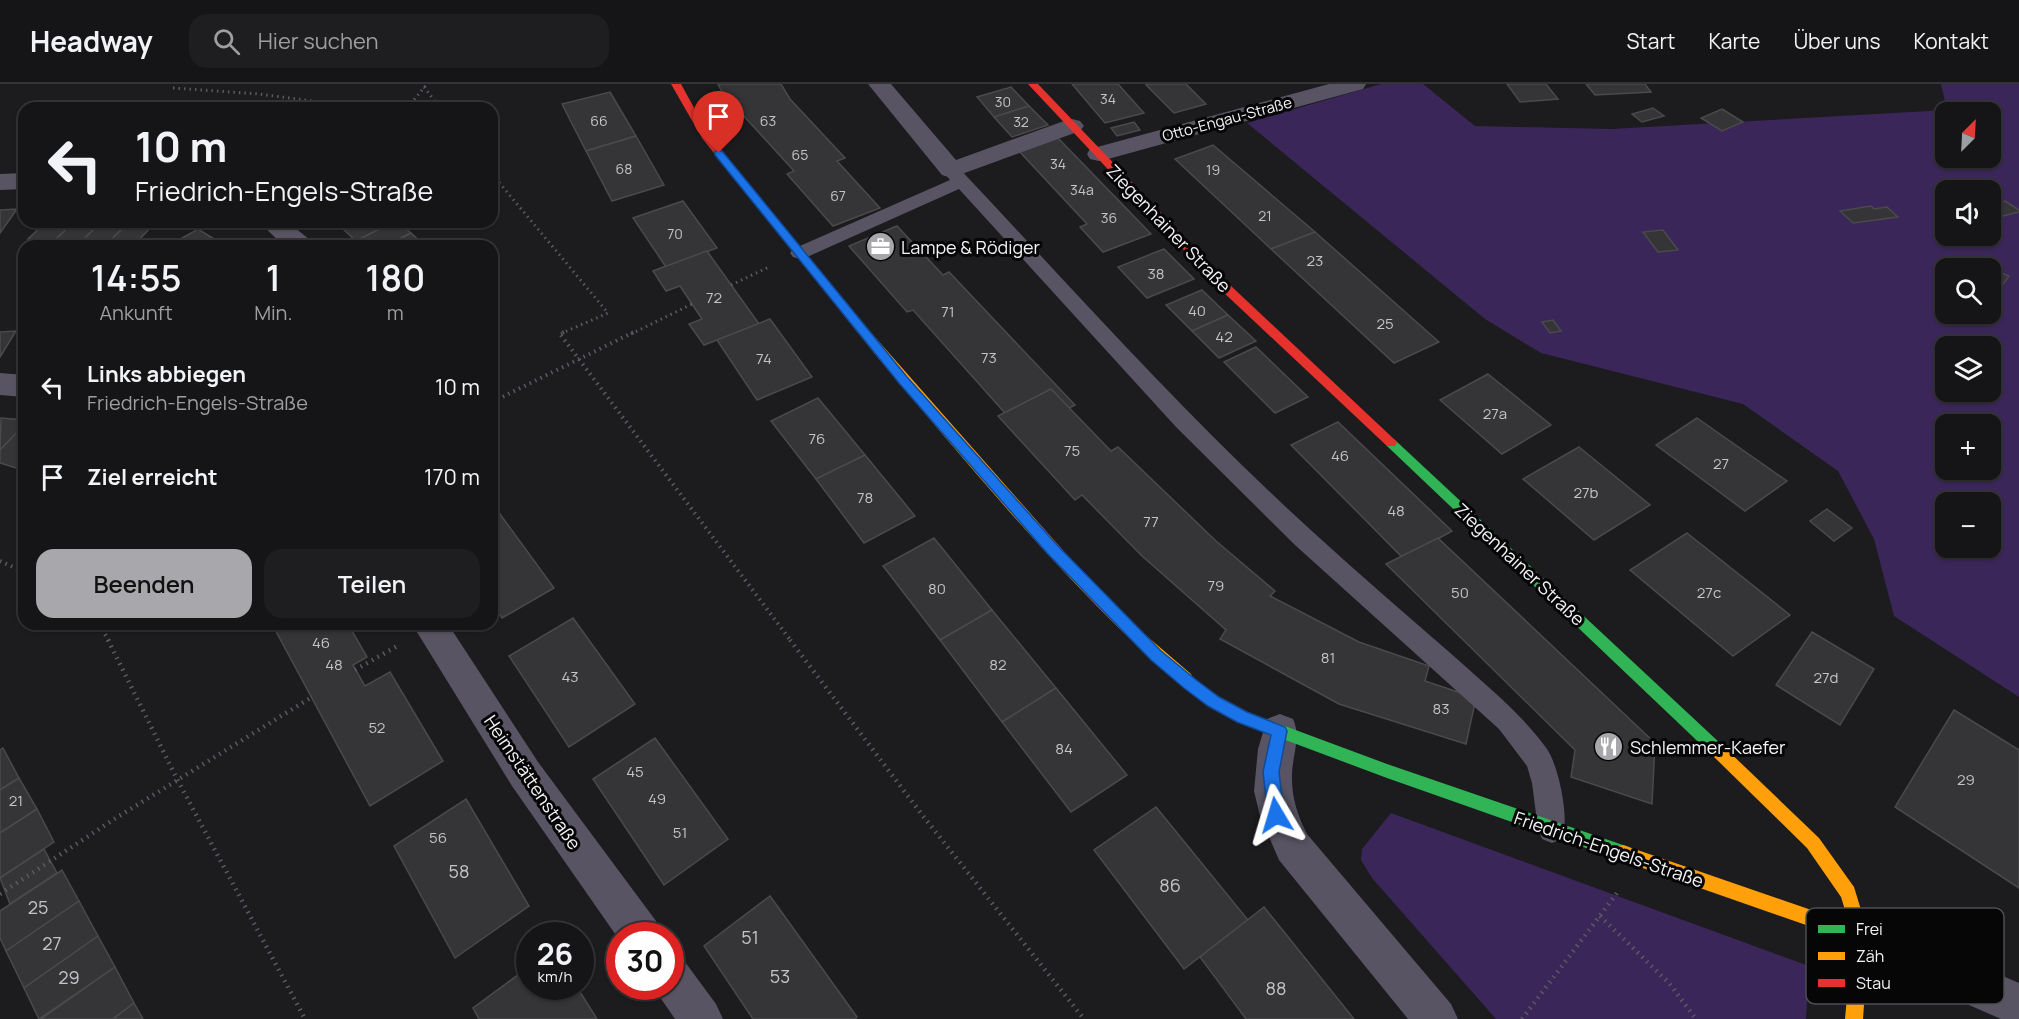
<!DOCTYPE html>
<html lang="de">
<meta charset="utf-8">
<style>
body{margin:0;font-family:Manrope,sans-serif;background:#1e1d1f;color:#f1f3f6;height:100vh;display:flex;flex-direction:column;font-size:22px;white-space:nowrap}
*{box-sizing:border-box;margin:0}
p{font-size:20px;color:#9d9ea1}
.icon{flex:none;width:33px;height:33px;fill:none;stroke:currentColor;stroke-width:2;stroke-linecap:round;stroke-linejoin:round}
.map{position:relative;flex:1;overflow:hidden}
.panel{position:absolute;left:18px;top:156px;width:480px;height:390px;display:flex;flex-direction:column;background:#151416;border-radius:18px;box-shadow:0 2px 4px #0004,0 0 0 2px #343335}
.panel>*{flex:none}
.banner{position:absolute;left:18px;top:18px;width:480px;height:126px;border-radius:18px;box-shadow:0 2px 4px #0004,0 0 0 2px #343335;background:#151416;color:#f1f3f6;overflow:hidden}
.needle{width:39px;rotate:24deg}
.buttons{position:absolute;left:1935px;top:18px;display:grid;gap:12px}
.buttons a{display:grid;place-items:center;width:66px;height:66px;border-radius:12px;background:#151416;box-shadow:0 2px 4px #0004,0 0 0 2px #343335;font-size:30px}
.speed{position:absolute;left:516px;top:838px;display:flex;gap:12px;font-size:30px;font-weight:700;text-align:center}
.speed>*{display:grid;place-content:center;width:78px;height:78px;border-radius:50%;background:#151416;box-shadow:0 2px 4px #0004,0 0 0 2px #343335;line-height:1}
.speed small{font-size:15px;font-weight:400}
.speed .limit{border:9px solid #d22;background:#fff;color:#111}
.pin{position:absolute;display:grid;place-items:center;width:51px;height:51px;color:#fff;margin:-62px -26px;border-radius:50% 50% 50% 0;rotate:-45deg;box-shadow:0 0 6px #0007}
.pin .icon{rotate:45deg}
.me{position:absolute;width:66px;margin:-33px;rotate:353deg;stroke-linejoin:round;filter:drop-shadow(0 0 4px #0008)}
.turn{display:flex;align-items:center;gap:21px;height:126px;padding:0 18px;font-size:27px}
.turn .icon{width:78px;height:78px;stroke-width:2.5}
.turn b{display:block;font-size:42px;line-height:51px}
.eta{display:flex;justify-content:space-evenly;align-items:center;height:102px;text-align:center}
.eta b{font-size:36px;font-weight:600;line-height:42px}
.cta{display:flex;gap:12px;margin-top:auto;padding:12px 18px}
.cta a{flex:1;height:69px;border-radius:18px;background:#a8a7ab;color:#111;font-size:24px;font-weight:600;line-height:69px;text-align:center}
.cta a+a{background:#1e1d1f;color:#f1f3f6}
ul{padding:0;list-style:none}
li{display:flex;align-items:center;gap:18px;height:90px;padding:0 18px}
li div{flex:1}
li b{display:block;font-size:22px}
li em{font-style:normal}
header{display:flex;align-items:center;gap:36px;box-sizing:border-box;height:84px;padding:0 30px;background:#151416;border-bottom:2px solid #343335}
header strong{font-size:28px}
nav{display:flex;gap:33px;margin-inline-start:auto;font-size:21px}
.search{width:420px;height:54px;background:#1e1d1f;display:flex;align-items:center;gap:15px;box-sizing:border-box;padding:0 21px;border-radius:18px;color:#9d9ea1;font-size:22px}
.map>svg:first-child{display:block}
.green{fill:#3b2659;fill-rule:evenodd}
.building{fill:#353437;stroke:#4a494c;stroke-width:1.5}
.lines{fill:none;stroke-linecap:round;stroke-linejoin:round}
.path-far2{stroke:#5d5862;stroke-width:3;stroke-dasharray:1.5 4;stroke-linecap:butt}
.path-far1{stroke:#5d5862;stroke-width:4;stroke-dasharray:1.5 4.5;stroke-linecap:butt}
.path{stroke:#5d5862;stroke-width:4.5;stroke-dasharray:1.5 5;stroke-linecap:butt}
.lane{fill:#595463;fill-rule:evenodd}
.street{fill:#595463;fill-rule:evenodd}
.fast{fill:#30b455;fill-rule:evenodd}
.slow{fill:#ff9f0a;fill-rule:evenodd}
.jam{fill:#e5322d;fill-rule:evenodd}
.route{fill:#1a73e8;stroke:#114b97;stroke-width:1.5}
.labels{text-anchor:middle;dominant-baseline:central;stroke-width:6;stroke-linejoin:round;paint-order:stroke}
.far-number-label{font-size:14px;fill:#c4c3c7}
.far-street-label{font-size:15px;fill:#f4f3f7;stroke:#060607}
.number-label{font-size:15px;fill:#c4c3c7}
.street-label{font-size:18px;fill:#f4f3f7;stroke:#060607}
.poi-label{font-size:18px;fill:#f4f3f7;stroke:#060607;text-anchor:start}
.near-number-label{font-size:18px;fill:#c4c3c7}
.key{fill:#060607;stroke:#4d4d4f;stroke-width:1.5}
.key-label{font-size:16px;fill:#f4f3f7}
</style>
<header>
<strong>Headway</strong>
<div class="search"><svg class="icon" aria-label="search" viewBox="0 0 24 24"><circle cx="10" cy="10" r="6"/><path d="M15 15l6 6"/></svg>Hier suchen</div>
<nav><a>Start</a><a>Karte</a><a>Über uns</a><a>Kontakt</a></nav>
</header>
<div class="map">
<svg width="2019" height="935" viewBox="0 0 2019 935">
<rect width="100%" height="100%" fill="#1c1b1e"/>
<g class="green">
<path d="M1381,0h42l52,42 136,3 336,-19 -6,-26h78v613l-125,-81 -20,-77 -36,-68 -95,-67 -202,-51 -56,-34 -238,-196zM1946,28h44v46h-44zM1946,106h44v46h-44zM1946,184h44v46h-44zM1946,262h44v46h-44zM1946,340h44v46h-44zM1946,418h44v46h-44z"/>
<polygon points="1391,729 1809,882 1806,935 1496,935 1372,794 1361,776 1362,765"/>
</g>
<g class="building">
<polygon points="718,0 781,0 790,15 845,74 837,77 880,124 833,142 787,90 794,87 743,31 733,12 725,14"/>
<polygon points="1072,0 1118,0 1144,29 1105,39"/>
<polygon points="1150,0 1186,0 1206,20 1174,29 1146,1"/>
<polygon points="1507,0 1546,0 1558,15 1520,18"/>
<polygon points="1586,0 1645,0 1651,8 1595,11"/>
<polygon points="1011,3 1029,22 994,33 977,13"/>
<polygon points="610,8 636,52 586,67 562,20"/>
<polygon points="1029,22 1048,41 1012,53 994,33"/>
<polygon points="1653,24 1664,32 1642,38 1632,30"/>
<polygon points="1722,25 1743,38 1722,47 1701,34"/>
<polygon points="1134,38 1140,46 1117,52 1111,44"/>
<polygon points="636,52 664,101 612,117 586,67"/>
<polygon points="1058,54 1151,150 1103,168 1080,143 1087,140 1019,67"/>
<polygon points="1213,61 1315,148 1271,165 1175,75"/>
<polygon points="683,117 717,164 666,183 633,134"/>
<polygon points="2005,117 2019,126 2019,128 2003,132 1990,123 1990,121"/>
<polygon points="1871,122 1874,125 1887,123 1898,133 1853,139 1840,127"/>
<polygon points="17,125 0,149 0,126"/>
<polygon points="46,138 74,138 53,158 28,155"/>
<polygon points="74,138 101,138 78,161 53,158"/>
<polygon points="101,138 129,138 105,162 78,161"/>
<polygon points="129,138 156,138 133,162 105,162"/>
<polygon points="354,138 393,138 356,157 342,144"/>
<polygon points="393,138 398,138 411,149 386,162 361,162 356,157"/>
<polygon points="897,142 943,191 949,188 1075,321 1069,324 1051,305 1005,329 913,226 907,228 849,162"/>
<polygon points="198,145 214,155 202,162 168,162"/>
<polygon points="1663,146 1678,166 1658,168 1643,148"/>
<polygon points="1315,148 1439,258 1394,279 1271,165"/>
<polygon points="411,149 425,162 386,162"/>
<polygon points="214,155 225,162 202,162"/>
<polygon points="1164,165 1194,195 1147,214 1118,183"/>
<polygon points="707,167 759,240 704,261 689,240 702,235 680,202 666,207 653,187"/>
<polygon points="1970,175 2009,192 1999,205 1990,201 1990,184 1963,184"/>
<polygon points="1202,206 1228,231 1192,247 1166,221"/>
<polygon points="1228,231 1256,257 1219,274 1192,247"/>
<polygon points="770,235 812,293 757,316 717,256"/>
<polygon points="1553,236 1561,247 1550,249 1542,238"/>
<polygon points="16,247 0,273 0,248"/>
<polygon points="1256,263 1308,313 1275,329 1224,278"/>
<polygon points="1488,290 1551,341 1502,370 1440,316"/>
<polygon points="1051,305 1111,367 1118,363 1216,457 1275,507 1270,512 1359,558 1429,582 1425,597 1476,614 1466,660 1339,620 1220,555 1226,546 1142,472 1082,411 1075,416 998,332"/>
<polygon points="818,314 865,371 816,395 771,337"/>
<polygon points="1,334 24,336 24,341 0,366"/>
<polygon points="1697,334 1787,397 1745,427 1656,361"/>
<polygon points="1338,338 1452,447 1403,474 1291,361"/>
<polygon points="24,341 24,377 16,384 0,379 0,366"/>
<polygon points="1579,363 1650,421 1594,456 1523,395"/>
<polygon points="865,371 915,432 864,459 816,395"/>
<polygon points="492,419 554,504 502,534 492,519"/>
<polygon points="1827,425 1852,444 1834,457 1810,437"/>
<polygon points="1687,449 1790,531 1733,572 1630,486"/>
<polygon points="934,454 992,526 940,556 883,482"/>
<polygon points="1438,454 1655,659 1652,720 1571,693 1575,666 1386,480"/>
<polygon points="992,526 1056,604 1002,638 940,556"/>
<polygon points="573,534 635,620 569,663 509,572"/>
<polygon points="272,540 348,540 367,573 353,581 365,602 390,588 443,677 370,722"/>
<polygon points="1812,548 1874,585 1840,641 1776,601"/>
<polygon points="1056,604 1127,691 1071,728 1002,638"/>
<polygon points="1954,626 2019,666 2019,804 1895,723"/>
<polygon points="655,654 728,755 664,801 593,695"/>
<polygon points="3,664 19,694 0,706 0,666"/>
<polygon points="19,694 37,725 0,749 0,706"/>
<polygon points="466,715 529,822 455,874 394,762"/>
<polygon points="1156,723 1248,836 1184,885 1094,766"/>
<polygon points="37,725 54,758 0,794 0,749"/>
<polygon points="44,765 57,789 10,820 0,794"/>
<polygon points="62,786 79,817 6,867 0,854 0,827"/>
<polygon points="770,812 857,933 855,935 753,935 704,862"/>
<polygon points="79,817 98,852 24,904 6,867"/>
<polygon points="1264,823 1354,935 1246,935 1200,873"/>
<polygon points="98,852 115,883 39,935 24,904"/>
<polygon points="530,882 530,903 577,903 597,935 479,935 473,924"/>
<polygon points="115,883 134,919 113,935 41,935"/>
<polygon points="134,919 143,935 113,935"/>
</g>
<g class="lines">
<g class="path-far2">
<polyline points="424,3 440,24"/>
<polyline points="173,4 259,10 365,24"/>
<polyline points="407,24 427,0"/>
<polyline points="492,90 608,229 560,250"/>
<polyline points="731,201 769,183"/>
<polyline points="631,250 692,220"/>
</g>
<g class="path-far1">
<polyline points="564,248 560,250 791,557"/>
<polyline points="492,318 634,248"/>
<polyline points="0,477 24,488"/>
<polyline points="99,540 109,557"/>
</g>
<g class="path">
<polyline points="108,556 177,695 305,935"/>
<polyline points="790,556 923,732 1084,935"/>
<polyline points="355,586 399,561"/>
<polyline points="0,810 116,734 312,613"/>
<polyline points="1600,832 1669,899 1696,935"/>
<polyline points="1522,935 1617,809"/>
</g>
<path class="lane" d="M951,81l6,1c117,124 230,252 356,366 47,43 95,84 143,126 32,29 66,56 91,91 12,18 23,71 15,90l-10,4 -10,-4 -4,-10 -6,-46 -5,-17 -28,-37 -204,-184 -119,-118 -217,-238 -152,68 -7,2 -7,-2 -3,-4 3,-4 157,-69 -8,-10 3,-4z"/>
<g class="street">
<polygon points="868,0 891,0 956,76 1064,37 1072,35 1080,37 1084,42 1080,47 951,94 942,91"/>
<polygon points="1329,0 1366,0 1363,5 1108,75 1099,77 1090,75 1087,70 1090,65"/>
<polygon points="24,89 24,105 0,106 0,90"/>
<polygon points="259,138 288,138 310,156 314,162 284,162"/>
<polygon points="0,289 24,291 24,313 0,311"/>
<polygon points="412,540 448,540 538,678 656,837 662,852 620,852 620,857 512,702"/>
<path d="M1280,630l13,5c9,19 -2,39 -1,60 0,20 6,37 15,55l144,170 7,15h-50l-129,-159 -19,-44 -6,-25 4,-42 9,-30z"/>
<polygon points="1861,831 2019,899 2019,935 2001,935 1846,867 1840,852 1846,837"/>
<polygon points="670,872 685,878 716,920 723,935 675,935 653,903 670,903"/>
</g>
<g class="fast">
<polygon points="1391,354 1395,356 1721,660 1724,665 1721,670 1716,672 1711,670 1387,362 1385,359"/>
<polygon points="1186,589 1218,612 1247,628 1387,680 1623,761 1629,763 1631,769 1629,775 1623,777 1387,694 1237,638 1208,622 1181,600 1179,595 1181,590"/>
</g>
<g class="slow">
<path d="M862,242l4,1 208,236 68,69 49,42 2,5 -2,5c-4,1 -4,2 -8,0 -13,-5 -47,-40 -59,-51 -89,-87 -169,-184 -249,-279l-19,-24z"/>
<polygon points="1716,658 1721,660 1819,754 1854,803 1869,852 1863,935 1845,935 1852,857 1617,775 1615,769 1617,763 1623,761 1849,839 1841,813 1807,764 1711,670 1708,665 1711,660"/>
</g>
<g class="jam">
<polygon points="671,0 681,0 709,51 866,243 868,246 866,249 858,249 702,54"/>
<polygon points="1028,0 1038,0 1230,201 1395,356 1397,359 1395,362 1387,362 1222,207"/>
</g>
</g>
<polygon class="route" points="715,67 722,67 907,293 1057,461 1161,567 1195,595 1219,613 1247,628 1285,643 1287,647 1279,688 1284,731 1282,736 1276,738 1271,736 1268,731 1263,688 1271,651 1237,638 1208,622 1184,604 1151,576 1047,469 899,299 715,71"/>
<defs>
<symbol id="office-disc" viewBox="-11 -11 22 22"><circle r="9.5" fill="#a8a7ab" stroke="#060607"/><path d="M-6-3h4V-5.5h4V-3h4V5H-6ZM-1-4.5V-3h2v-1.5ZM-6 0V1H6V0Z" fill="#fff"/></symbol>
<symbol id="restaurant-disc" viewBox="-11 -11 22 22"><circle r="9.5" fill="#a8a7ab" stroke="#060607"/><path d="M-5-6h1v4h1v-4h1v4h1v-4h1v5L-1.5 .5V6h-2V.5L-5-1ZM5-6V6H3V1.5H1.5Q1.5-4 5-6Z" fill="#fff"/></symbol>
</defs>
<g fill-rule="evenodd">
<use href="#office-disc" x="864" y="146" width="33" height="33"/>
<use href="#restaurant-disc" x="1592" y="646" width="33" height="33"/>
</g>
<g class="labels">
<g class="far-number-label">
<text x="1108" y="14">34</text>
<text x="1003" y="17">30</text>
<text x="599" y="36">66</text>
<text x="768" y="36">63</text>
<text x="1021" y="37">32</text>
<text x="800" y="70">65</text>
<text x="1058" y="79">34</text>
<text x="624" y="84">68</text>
<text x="1213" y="85">19</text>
<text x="1082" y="105">34a</text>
<text x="838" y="111">67</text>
<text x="1265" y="131">21</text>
<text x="1109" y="133">36</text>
<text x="675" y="149">70</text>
</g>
<g class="far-street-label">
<text transform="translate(1227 35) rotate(-15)">Otto-Engau-Straße</text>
</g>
<g class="number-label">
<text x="1315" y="176">23</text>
<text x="1156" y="189">38</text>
<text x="714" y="213">72</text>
<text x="1197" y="226">40</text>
<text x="948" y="227">71</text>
<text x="1385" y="239">25</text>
<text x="1224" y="252">42</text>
<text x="989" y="273">73</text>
<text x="764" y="274">74</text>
<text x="1495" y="329">27a</text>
<text x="817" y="354">76</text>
<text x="1072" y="366">75</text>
<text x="1340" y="371">46</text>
<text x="1721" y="379">27</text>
<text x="1586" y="408">27b</text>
<text x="865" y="413">78</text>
<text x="1396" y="426">48</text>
<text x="1151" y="437">77</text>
<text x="1216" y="501">79</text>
<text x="937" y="504">80</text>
<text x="1460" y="508">50</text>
<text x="1709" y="508">27c</text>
<text x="321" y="558">46</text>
<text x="1328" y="573">81</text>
<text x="334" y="580">48</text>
<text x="998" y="580">82</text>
<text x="570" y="592">43</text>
<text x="1826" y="593">27d</text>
<text x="1441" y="624">83</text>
<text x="377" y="643">52</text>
<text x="1064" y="664">84</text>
<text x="635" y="687">45</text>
<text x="1966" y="695">29</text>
<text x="657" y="714">49</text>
<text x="16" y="716">21</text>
<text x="680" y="748">51</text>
<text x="438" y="753">56</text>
</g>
<g class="street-label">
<text transform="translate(1169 144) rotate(46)">Ziegenhainer Straße</text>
<text transform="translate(1520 480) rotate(43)">Ziegenhainer Straße</text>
<text transform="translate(533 698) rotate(56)">Heimstättenstraße</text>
<text transform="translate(1609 765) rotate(19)">Friedrich-Engels-Straße</text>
</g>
<g class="poi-label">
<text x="901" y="163">Lampe &amp; Rödiger</text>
<text x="1630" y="663">Schlemmer-Kaefer</text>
</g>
<g class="near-number-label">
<text x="459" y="787">58</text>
<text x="1170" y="801">86</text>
<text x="38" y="823">25</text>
<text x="750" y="853">51</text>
<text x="52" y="859">27</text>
<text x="780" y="892">53</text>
<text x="69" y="893">29</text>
<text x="1276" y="904">88</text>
</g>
</g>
<rect x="1806" y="824" width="198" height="96" rx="9" class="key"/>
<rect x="1818" y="841" width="27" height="8" fill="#30b455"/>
<rect x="1818" y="868" width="27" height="8" fill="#ff9f0a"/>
<rect x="1818" y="895" width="27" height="8" fill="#e5322d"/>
<g class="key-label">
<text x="1856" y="851">Frei</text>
<text x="1856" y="878">Zäh</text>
<text x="1856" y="905">Stau</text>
</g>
</svg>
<div class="buttons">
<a><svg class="needle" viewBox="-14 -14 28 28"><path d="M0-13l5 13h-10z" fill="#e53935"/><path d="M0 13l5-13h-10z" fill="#9d9ea1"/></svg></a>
<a><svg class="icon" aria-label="sound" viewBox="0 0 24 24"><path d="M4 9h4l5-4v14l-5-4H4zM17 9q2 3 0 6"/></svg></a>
<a><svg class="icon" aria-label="search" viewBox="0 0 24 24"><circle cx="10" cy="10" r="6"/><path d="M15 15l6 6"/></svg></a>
<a><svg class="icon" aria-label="layers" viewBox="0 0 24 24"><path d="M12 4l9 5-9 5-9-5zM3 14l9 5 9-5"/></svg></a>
<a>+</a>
<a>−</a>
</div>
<div class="speed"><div>26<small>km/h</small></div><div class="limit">30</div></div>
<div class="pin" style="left:719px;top:69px;background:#d93025"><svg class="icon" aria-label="arrive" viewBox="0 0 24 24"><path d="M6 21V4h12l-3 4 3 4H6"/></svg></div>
<svg class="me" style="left:1276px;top:731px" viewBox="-20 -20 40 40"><path d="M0-17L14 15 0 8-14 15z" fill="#1a73e8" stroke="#fff" stroke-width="4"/></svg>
<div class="banner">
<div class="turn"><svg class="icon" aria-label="left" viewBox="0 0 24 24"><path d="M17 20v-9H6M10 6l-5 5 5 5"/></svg><div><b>10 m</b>Friedrich-Engels-Straße</div></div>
</div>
<section class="panel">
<div class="eta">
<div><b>14:55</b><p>Ankunft</p></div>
<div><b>1</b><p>Min.</p></div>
<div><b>180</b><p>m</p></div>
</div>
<ul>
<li><svg class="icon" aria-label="left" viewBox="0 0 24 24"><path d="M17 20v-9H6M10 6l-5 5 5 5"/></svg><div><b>Links abbiegen</b><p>Friedrich-Engels-Straße</p></div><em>10 m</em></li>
<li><svg class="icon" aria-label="arrive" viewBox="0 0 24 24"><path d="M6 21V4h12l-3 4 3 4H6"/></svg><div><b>Ziel erreicht</b></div><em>170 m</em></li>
</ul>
<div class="cta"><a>Beenden</a><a>Teilen</a></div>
</section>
</div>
